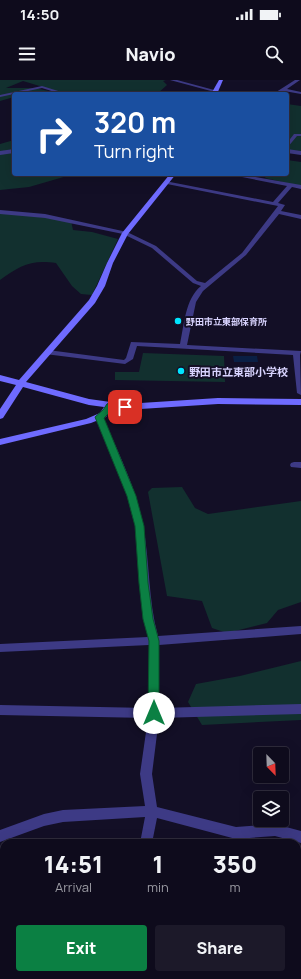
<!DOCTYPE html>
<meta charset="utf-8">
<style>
body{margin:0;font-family:Manrope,"Noto Sans JP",sans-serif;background:#1c1929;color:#f1f3f6;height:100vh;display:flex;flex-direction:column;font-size:15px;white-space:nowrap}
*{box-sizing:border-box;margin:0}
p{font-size:13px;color:#9b9ba3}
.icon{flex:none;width:22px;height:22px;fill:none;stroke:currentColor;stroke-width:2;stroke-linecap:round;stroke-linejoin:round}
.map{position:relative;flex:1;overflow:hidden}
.side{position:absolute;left:0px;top:759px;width:301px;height:140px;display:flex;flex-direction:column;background:#0e0b1c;border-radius:12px 12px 0 0;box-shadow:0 4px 16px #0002,0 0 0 1px #2e2b3b}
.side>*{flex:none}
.guide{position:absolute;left:12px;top:12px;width:277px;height:84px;border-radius:4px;box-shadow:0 4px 16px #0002,0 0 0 1px #2e2b3b;background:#1a4fa0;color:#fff;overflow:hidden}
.needle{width:26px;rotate:157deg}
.tools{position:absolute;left:253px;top:667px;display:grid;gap:8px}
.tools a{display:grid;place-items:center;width:36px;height:36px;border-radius:4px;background:#0e0b1c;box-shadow:0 4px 16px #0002,0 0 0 1px #2e2b3b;font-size:20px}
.pin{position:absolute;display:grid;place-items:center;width:34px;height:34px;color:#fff;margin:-17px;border-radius:8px;box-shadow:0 2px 6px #0006}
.me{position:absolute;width:44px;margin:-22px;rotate:0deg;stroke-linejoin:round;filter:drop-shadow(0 0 3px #0008)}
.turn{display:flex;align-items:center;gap:14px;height:84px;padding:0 16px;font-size:18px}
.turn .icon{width:52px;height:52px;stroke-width:2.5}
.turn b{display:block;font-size:28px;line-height:34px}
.eta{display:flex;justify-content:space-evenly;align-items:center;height:68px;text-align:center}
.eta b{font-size:24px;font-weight:800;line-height:28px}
.cta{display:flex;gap:8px;margin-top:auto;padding:8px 16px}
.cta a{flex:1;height:46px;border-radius:4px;background:#0b8043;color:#fff;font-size:16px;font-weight:800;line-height:46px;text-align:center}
.cta a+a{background:#1c1929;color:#f1f3f6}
.status{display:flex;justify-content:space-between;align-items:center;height:28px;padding:0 20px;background:#0e0b1c;direction:ltr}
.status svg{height:11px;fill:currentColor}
header{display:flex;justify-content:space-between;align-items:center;height:52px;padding:0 16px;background:#0e0b1c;font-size:18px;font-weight:800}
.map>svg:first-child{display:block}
.green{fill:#12302f}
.water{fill:#0a1f44}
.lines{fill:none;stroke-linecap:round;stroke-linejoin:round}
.street{fill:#3d3a85;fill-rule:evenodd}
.secondary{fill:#6f6bff;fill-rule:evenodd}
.route{fill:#0b8043;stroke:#07532c}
.poi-dot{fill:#00e5ff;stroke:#130f26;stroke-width:1.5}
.labels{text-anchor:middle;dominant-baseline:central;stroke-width:4;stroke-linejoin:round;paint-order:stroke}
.far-poi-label{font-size:9px;font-weight:bold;fill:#d9d4ff;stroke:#130f26;text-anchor:start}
.poi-label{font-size:11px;font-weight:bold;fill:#d9d4ff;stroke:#130f26;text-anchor:start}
</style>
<div class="status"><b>14:50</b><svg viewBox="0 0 49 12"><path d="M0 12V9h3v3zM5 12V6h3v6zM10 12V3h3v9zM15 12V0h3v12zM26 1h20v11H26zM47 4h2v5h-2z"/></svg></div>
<header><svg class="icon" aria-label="menu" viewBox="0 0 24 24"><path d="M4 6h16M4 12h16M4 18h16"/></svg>Navio<svg class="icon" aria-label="search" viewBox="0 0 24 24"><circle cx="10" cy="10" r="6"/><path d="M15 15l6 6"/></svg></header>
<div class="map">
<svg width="301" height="899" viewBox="0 0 301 899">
<rect width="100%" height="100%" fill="#130f26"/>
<g class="green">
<polygon points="0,0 166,0 163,1 167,5 158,13 159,14 66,14 23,1 6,8 34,8 64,14 14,14 14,17 0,21"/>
<polygon points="287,24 301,26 301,71 287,70"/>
<polygon points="14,60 14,94 74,94 29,107 0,110 0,64"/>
<polygon points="287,80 301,82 301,106 265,98 268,94 287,94"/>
<path d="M0,132l71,9 2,9 19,2 26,7 -26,56 -11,-1 -9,-8 -16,-23c-25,-4 -37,3 -56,17z"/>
<polygon points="143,273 224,276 225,302 115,300 115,292 139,292"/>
<polygon points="182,407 195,428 208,434 301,421 301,522 278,530 267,543 227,553 212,548 202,521 167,516 148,412 152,408"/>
<polygon points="301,581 301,640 202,645 188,622 196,604 240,596"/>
</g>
<polygon class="water" points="233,276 257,276 258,282 234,282"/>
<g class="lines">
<g class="street">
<polygon points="170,0 177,0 229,14 222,14"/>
<polygon points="295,0 300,0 287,9 301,12 301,14 284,11 279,14 273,14"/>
<polygon points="42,6 68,14 61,14 42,8 0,17 0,15"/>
<polygon points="294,54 301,54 301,56 297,56 287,68 287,63"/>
<polygon points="14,69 14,73 0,75 0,71"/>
<polygon points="287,69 301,71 301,75 287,73"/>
<polygon points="54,94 62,94 56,97 52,97 51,96"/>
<path d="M227,94h12l62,11v4l-9,-2 -14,16 7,2 -4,6 20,4v4l-22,-5 -33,41 -43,36 -7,11 -9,43 114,6 -1,4 1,40 -4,-2 -4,-38 -156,-9 -4,13 -8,5 -80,-10v-4h3l76,10 2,-2 5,-16 49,2c4,-18 5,-45 21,-58l-8,-3 -41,-35 -29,-14 -78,-16 -45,-4v-4l45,4 82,18 29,14 41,35 8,2 37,-30 36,-47 -111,-22 -3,-2 1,-1 108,21 14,-16z"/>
<path d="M99,334l4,3c14,33 34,73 40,108 7,37 5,75 15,111l143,-10v8l-142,11v63l142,-4v10l-142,4 -7,56 5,33 79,20 39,-3 26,7v12l-26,-7 -39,3 -79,-21 -5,25h-12l5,-26 -82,5 -19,4 -44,16v-12l44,-16 19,-4 82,-4 -5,-32 8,-56 -148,-3v-10l149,3v-63l-149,7v-8l148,-7c-10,-37 -8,-74 -13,-112 -6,-34 -27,-75 -40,-108z"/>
<polygon points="294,382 301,382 301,388 291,387 290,385 291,383"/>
<polygon points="68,895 82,895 80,899 66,899"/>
</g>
<g class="secondary">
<polygon points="219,0 223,0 217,14 211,14"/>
<polygon points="170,94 176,94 128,154 113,183 105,206 95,223 26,302 89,319 125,324 218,318 301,319 301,325 218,324 125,330 112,328 106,337 91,343 0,365 0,359 86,339 100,333 104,327 89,325 23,307 3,338 0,339 0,329 16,305 0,301 0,295 19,300 89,220 97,206 107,183 122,153"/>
</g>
</g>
<polygon class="route" points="109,323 125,325 129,327 125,330 112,329 109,333 104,338 136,416 144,446 148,503 153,539 159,561 159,633 158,636 154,638 150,636 148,633 149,561 143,539 139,503 135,446 127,416 95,337 103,330 107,324"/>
<g class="poi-dot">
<circle cx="178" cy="241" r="4"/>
<circle cx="181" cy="291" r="4"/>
</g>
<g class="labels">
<g class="far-poi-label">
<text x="186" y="241">野田市立東部保育所</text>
</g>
<g class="poi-label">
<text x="189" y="291">野田市立東部小学校</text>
</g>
</g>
</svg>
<div class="tools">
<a><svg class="needle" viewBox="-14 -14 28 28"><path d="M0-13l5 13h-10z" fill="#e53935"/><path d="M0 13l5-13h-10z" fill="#9b9ba3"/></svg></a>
<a><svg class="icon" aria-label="layers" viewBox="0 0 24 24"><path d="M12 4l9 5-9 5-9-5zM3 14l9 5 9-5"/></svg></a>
</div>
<div class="pin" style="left:125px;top:327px;background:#d93025"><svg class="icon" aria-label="arrive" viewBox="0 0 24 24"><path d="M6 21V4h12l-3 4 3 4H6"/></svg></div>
<svg class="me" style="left:154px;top:633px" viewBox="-20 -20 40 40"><circle r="19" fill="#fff"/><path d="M0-13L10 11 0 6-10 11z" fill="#0b8043"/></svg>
<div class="guide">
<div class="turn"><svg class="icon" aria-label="right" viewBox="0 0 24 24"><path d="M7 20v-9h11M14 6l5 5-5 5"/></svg><div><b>320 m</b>Turn right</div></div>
</div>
<section class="side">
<div class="eta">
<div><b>14:51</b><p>Arrival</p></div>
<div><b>1</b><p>min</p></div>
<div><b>350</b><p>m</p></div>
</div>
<div class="cta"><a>Exit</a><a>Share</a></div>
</section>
</div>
